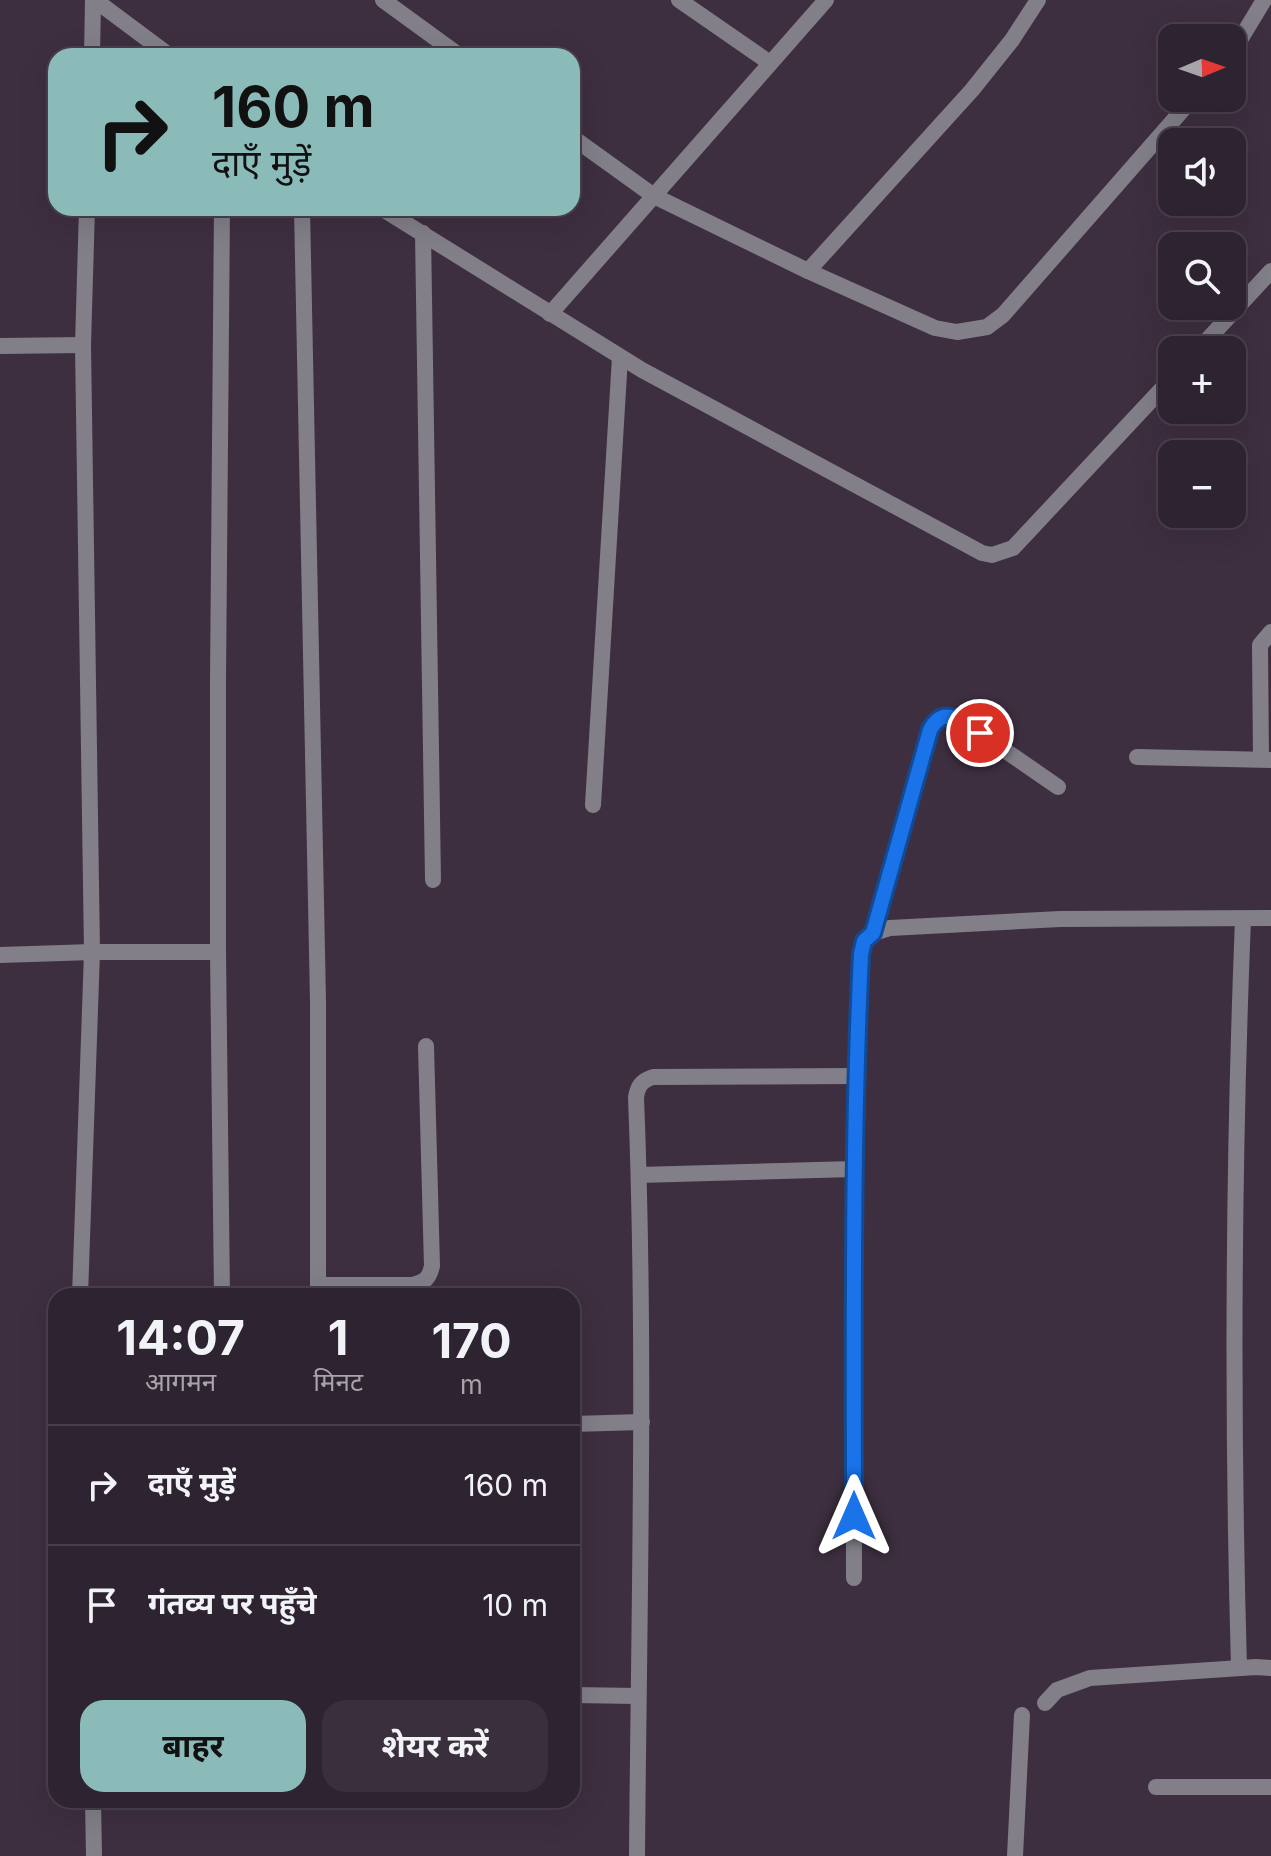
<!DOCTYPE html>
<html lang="hi">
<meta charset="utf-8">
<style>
body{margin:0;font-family:Inter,"Noto Sans Devanagari",sans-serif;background:#3a2f3c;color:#f1f3f6;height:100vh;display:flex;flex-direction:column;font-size:30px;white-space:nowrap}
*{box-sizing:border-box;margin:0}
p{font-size:26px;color:#a7a4ab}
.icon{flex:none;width:44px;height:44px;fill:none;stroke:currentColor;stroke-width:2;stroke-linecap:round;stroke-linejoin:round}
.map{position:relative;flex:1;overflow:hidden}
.sheet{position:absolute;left:48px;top:1288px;width:532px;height:520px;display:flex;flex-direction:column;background:#2e2330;border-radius:24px;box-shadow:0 8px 32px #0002,0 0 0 2px #49404c}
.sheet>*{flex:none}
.banner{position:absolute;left:48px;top:48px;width:532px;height:168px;border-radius:24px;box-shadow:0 8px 32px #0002,0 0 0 2px #49404c;background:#8bbbb9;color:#111;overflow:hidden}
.needle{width:52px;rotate:88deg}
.fabs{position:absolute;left:1158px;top:24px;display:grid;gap:16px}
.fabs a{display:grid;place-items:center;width:88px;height:88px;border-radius:16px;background:#2e2330;box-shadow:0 8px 32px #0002,0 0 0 2px #49404c;font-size:40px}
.pin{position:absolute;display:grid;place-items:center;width:68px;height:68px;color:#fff;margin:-34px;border:4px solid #fff;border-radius:50%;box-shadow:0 2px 8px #0007}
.me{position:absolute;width:88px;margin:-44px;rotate:0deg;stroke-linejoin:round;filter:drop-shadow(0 0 6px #0008)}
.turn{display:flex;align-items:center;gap:28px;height:168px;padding:0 32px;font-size:36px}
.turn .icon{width:104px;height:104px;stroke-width:2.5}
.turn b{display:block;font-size:56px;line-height:68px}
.eta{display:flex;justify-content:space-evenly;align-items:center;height:136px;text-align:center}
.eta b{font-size:48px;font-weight:700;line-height:56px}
.button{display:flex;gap:16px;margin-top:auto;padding:16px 32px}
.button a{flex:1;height:92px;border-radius:24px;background:#8bbbb9;color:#111;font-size:32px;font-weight:700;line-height:92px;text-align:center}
.button a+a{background:#3a2f3c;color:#f1f3f6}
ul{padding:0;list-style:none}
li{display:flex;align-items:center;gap:24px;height:120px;padding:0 32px;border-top:2px solid #49404c}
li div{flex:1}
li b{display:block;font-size:30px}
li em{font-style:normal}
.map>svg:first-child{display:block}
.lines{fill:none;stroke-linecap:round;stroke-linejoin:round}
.minor{stroke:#827f89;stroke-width:16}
.route-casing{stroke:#114b97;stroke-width:20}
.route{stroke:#1a73e8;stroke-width:14}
</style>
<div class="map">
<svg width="1271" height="1856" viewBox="0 0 1271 1856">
<rect width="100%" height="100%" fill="#3e2f40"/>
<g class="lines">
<g class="minor">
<polyline points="95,0 170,56"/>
<polyline points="383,0 460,56"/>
<polyline points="679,0 770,63"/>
<polyline points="1232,53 1264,0"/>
<polyline points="92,56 93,0"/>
<polyline points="572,137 654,196 808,271 935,328 957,332 987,327 1003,315 1193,98"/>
<polyline points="302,208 318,1001 318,1296"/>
<polyline points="381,208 642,370 982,553 992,555 1013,548 1172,378"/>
<polyline points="423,233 433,880"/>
<polyline points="808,271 972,90 1012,40 1038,0"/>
<polyline points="550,314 826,0"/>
<polyline points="0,346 83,345"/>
<polyline points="1198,350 1271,271"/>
<polyline points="1137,757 1271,760"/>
<polyline points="1261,759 1260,645 1271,632"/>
<polyline points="593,805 620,357"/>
<path d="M873,933l57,-203c7,-14 16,-15 31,-10l97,67"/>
<polyline points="0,955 92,952 218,952"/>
<polyline points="639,1175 854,1169"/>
<path d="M318,1285h94c13,-3 17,-6 20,-19l-6,-220"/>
<polyline points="80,1296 92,952 83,345 87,208"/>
<polyline points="222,1296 218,952 218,679 222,208"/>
<polyline points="572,1424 642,1422"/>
<path d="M854,1578c0,-208 -3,-416 7,-624 5,-20 11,-21 29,-26l170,-9 211,-1"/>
<path d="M1239,1668c-7,-250 -6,-499 4,-749"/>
<polyline points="572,1695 638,1696"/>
<polyline points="1045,1703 1057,1690 1090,1678 1256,1667 1271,1668"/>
<polyline points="1156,1787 1271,1787"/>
<polyline points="93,1800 94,1856"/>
<path d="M637,1856c2,-253 9,-506 -1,-759 2,-11 5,-16 17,-20l203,-1"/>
<polyline points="1015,1856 1022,1715"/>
</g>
</g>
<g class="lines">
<defs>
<path id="route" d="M854,1516c0,-188 -2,-375 7,-562l3,-13 9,-8 57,-203c14,-26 32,-8 50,3"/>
</defs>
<use href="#route" class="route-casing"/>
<use href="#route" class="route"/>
</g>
</svg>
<div class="fabs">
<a><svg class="needle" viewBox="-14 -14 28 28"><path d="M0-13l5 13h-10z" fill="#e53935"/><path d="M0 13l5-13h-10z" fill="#a7a4ab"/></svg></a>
<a><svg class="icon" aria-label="sound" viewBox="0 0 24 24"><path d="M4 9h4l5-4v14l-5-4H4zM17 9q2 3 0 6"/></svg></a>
<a><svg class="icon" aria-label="search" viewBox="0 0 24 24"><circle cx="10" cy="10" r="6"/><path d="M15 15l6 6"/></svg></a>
<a>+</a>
<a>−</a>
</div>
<div class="pin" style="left:980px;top:733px;background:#d93025"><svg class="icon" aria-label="arrive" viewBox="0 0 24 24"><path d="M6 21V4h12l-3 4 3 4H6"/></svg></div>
<svg class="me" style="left:854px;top:1516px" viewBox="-20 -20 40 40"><path d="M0-17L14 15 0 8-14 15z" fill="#1a73e8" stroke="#fff" stroke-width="4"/></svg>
<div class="banner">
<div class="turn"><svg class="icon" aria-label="right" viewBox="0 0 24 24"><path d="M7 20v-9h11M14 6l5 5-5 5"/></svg><div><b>160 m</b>दाएँ मुड़ें</div></div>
</div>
<section class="sheet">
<div class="eta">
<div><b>14:07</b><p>आगमन</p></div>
<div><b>1</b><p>मिनट</p></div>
<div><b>170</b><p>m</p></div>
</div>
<ul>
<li><svg class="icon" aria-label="right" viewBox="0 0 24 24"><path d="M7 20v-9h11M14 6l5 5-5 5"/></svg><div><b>दाएँ मुड़ें</b></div><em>160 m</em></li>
<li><svg class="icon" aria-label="arrive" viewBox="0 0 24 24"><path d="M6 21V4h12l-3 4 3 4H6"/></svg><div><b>गंतव्य पर पहुँचे</b></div><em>10 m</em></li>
</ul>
<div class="button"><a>बाहर</a><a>शेयर करें</a></div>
</section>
</div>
